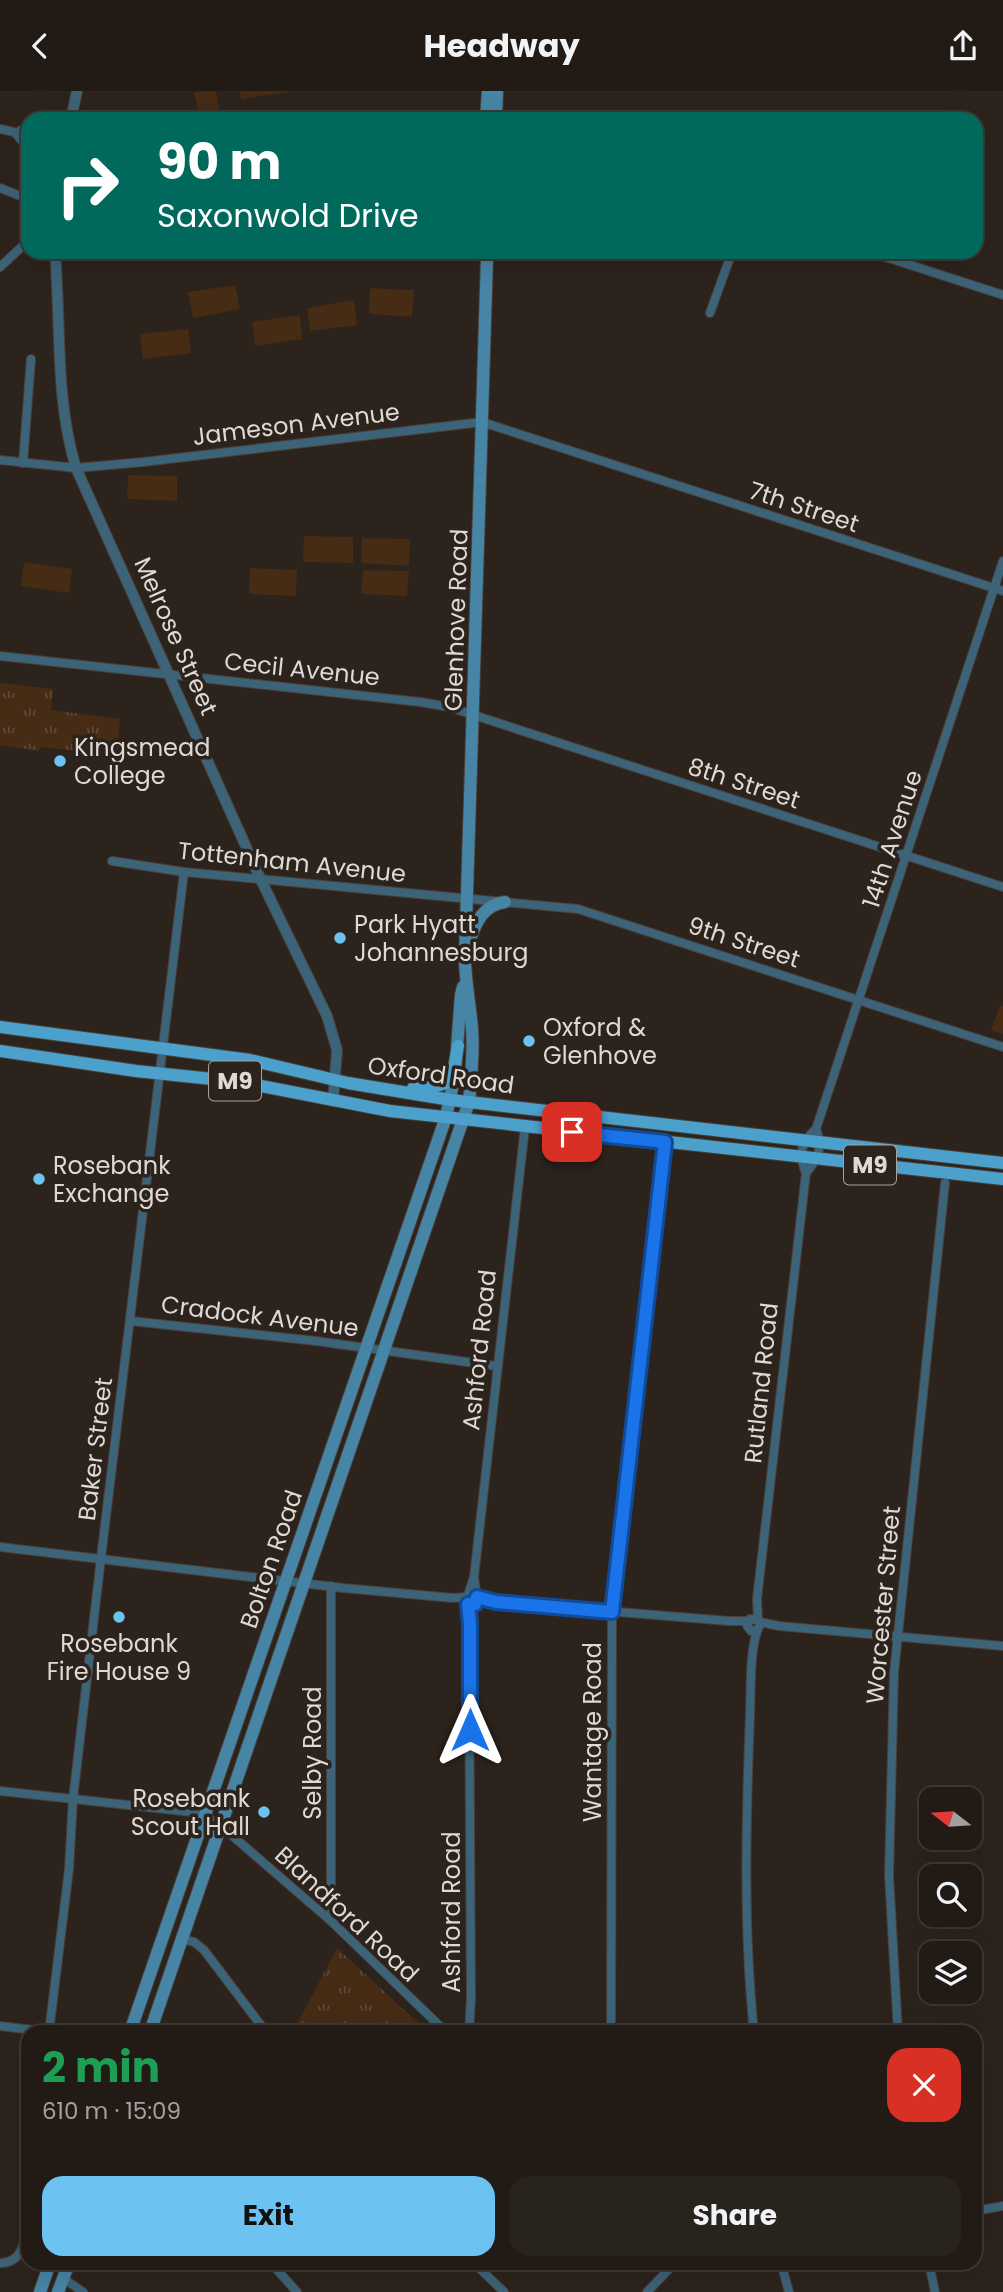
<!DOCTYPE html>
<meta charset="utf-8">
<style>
body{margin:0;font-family:Poppins,sans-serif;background:#29231e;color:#f1f3f6;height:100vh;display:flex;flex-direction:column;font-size:26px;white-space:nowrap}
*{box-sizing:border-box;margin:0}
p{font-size:23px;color:#a2a1a0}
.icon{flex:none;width:38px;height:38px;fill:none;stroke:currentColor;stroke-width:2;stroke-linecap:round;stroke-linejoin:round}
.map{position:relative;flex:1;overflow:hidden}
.drawer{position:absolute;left:21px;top:1934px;width:961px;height:245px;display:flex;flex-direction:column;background:#211a15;border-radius:21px;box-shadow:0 7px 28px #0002,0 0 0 2px #3e3834}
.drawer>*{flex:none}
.top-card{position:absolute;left:21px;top:21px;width:962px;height:147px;border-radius:21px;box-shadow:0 7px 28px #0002,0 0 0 2px #3e3834;background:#00695c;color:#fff;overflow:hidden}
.needle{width:46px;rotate:287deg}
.fabs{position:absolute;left:919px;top:1696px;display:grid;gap:14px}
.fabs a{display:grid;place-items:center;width:63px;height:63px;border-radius:14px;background:#211a15;box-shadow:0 7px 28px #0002,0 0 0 2px #3e3834;font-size:35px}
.pin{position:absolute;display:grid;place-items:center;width:60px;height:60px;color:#fff;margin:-30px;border-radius:14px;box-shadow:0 4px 10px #0006}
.me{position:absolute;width:77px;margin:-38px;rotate:0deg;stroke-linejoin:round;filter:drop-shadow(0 0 5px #0008)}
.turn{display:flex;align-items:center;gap:24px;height:147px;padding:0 21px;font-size:32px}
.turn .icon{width:91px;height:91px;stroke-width:2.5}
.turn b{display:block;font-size:49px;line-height:60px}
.round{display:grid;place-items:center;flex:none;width:74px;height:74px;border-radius:21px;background:#29231e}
.summary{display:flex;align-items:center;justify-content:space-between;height:119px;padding:0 21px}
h1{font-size:42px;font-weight:700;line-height:52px;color:#1e9e55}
.cta{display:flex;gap:14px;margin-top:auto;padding:14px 21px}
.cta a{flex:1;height:80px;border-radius:21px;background:#6cc3f2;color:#111;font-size:28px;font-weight:700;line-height:80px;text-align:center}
.cta a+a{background:#29231e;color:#f1f3f6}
header{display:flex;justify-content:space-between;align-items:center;height:91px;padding:0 21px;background:#211a15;font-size:32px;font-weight:700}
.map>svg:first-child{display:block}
.green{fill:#462b15}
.park{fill:url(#park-tufts)}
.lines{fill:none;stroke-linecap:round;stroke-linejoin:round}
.minor-casing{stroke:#494039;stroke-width:10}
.tertiary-casing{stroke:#494039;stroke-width:12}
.secondary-casing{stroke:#494039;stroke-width:14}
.primary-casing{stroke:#494039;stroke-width:14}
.minor{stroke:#3d6378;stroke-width:8}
.tertiary{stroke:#3d6378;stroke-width:10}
.secondary{stroke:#4785a7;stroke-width:12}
.primary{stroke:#4ca0cc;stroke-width:12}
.route-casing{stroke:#114b97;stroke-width:18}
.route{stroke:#1a73e8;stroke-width:12}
.poi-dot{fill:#6cc3f2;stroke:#2c231c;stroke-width:2.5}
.labels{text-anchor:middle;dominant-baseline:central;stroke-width:7;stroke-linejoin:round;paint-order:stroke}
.shield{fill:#2c231c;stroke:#a9a29d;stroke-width:2}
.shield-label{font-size:23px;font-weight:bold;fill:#dfd8d4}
.street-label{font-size:24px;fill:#dfd8d4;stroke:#2c231c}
.poi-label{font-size:24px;fill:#dfd8d4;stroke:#2c231c;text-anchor:start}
</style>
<header><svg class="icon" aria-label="back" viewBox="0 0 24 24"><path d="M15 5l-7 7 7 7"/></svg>Headway<svg class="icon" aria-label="share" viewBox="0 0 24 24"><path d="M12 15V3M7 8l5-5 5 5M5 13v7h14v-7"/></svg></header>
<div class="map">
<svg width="1003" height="2201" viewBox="0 0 1003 2201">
<defs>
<pattern id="park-tufts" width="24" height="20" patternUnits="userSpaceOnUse" patternTransform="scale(1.75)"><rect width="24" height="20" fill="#462b15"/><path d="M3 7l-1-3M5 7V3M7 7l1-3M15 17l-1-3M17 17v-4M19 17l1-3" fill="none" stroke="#604936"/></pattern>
</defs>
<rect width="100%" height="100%" fill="#2c231c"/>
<g class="green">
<polygon points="203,0 216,0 221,28 200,28 194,2"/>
<polygon points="240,0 294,0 241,8"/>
<polygon points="235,194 240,218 193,227 188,201"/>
<polygon points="370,197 414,199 412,226 369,223"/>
<polygon points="354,209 357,234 310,240 307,217"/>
<polygon points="300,224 302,248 255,255 252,231"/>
<polygon points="188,238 191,262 143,268 140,243"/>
<polygon points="128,384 177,385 177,410 127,408"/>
<polygon points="304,445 353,446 353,472 303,471"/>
<polygon points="362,447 410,448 409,475 361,472"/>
<polygon points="24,471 72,478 69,502 21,495"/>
<polygon points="250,477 297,479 296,505 249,503"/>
<polygon points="363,479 409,480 407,505 361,503"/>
<polygon points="1000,914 1003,915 1003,943 991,939"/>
</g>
<g class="park">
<polygon points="0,592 53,598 51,619 120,628 117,664 40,656 39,660 0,654"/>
<polygon points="337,1857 428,1941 293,1941"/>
</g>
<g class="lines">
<defs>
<g id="minor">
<polyline points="0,38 18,42"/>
<polyline points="28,41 21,39 17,44 21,49 28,47"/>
<polyline points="0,97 28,108"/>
<polyline points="870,161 1003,204"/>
<polyline points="0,176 28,150"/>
<polyline points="710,222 732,161"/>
<polyline points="0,369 76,377 143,371 482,331 1003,500"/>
<polyline points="23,372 31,268"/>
<polyline points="0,565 420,611 449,616 1003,796"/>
<polyline points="112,770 184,781 578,818 1003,956"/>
<path d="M806,1082c-8,-19 -5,-31 10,-44l187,-568"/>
<path d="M806,1082c13,-15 17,-26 10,-44"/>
<polyline points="131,1230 316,1250 496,1275"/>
<polyline points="0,1456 343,1497 453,1507 466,1506"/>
<polyline points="474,1486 477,1508 473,1514 468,1513 466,1508 468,1504 475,1504"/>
<polyline points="468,1504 474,1486 525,1036"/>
<polyline points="475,1513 496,1511 729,1530 748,1530"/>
<polyline points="758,1529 757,1508 806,1082"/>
<polyline points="760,1531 779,1535 1003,1555"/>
<polyline points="0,1700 192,1721 205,1725 221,1735 331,1830 446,1941"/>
<polyline points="331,1830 331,1495"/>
<polyline points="182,1848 194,1851 204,1859 266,1941"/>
<polyline points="0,1935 49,1941 69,1778 73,1708 101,1467 184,781"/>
<polyline points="469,1941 471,1909 469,1566 473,1514"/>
<polyline points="611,1941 612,1521 665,1051"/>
<path d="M754,1941c-11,-105 -8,-212 -4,-317 1,-22 -1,-72 10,-90l-2,-5 -8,-1 -3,7 4,5 6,-1"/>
<polyline points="898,1941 889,1784 894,1582 945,1092"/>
<polyline points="975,2120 1003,2115"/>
<path d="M0,2172c29,0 25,-35 28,-57"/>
<polyline points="271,2172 297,2201"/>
<polyline points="474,2172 504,2201"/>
<polyline points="781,2172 789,2201"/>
<polyline points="929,2172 935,2201"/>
<polyline points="63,2187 83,2201"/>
<polyline points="647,2201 675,2172"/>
</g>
<g id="tertiary">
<polyline points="71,28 77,0"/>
<path d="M55,161c6,71 0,148 21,216l185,412 66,136 10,34 -4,51"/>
</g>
<g id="secondary">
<polyline points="486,28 488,0"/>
<polyline points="496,28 497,0"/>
<path d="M470,849c6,-19 14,-35 35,-38"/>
<polyline points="130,1941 446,1026 455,983 461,904 463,896"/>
<path d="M150,1941l319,-930c2,-24 5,-49 3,-73 -2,-25 -7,-48 -7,-72l22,-700 3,-5"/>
<polyline points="40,2201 50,2172"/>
<polyline points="58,2201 69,2172"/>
</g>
<g id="primary">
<polyline points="0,936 250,969 348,992 451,1009 1003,1072"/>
<polyline points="0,960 136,980 241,991 390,1020 1003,1088"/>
<polyline points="413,997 433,996 446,992 453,982 458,955"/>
</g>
</defs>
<use href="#minor" class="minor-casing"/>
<use href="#tertiary" class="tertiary-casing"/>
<use href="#secondary" class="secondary-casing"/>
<use href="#primary" class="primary-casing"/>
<use href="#minor" class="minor"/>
<use href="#tertiary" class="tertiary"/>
<use href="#secondary" class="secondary"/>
<use href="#primary" class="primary"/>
</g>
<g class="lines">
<defs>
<polyline id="route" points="470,1639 470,1533 468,1513 475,1513 477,1506 496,1511 612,1521 665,1051 572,1041"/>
</defs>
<use href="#route" class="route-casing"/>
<use href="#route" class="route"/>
</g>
<g class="poi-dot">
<circle cx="60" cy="670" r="7"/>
<circle cx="340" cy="847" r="7"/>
<circle cx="529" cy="950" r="7"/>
<circle cx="39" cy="1088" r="7"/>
<circle cx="119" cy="1526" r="7"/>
<circle cx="264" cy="1721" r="7"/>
</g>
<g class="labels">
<g class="shield">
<rect x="209" y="970.5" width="52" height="39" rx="5"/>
<rect x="844" y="1054.5" width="52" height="39" rx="5"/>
</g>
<g class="shield-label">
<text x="235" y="990">M9</text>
<text x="870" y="1074">M9</text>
</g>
<g class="street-label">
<text transform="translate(296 333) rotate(-7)">Jameson Avenue</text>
<text transform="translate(804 416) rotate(18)">7th Street</text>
<text transform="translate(456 529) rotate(-88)">Glenhove Road</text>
<text transform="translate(176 545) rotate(66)">Melrose Street</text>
<text transform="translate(302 578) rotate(6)">Cecil Avenue</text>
<text transform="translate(744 692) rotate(18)">8th Street</text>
<text transform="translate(892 748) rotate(-72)">14th Avenue</text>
<text transform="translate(292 771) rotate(6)">Tottenham Avenue</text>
<text transform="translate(744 851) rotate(18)">9th Street</text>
<text transform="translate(441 984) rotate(8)">Oxford Road</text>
<text transform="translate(260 1225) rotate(7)">Cradock Avenue</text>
<text transform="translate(479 1259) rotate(-84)">Ashford Road</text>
<text transform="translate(761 1292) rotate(-84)">Rutland Road</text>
<text transform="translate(95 1358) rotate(-83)">Baker Street</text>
<text transform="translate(271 1468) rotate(-71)">Bolton Road</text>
<text transform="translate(883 1514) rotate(-85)">Worcester Street</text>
<text transform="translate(592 1641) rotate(-90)">Wantage Road</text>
<text transform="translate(312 1662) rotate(-90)">Selby Road</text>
<text transform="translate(451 1821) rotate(-90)">Ashford Road</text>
<text transform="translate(347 1823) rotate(43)">Blandford Road</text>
</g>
<g class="poi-label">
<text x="74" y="656">Kingsmead<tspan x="74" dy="28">College</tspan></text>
<text x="354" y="833">Park Hyatt<tspan x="354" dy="28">Johannesburg</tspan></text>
<text x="543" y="936">Oxford &amp;<tspan x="543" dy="28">Glenhove</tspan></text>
<text x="53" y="1074">Rosebank<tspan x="53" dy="28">Exchange</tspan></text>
<text x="119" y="1552" text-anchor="middle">Rosebank<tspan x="119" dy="28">Fire House 9</tspan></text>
<text x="250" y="1707" text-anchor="end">Rosebank<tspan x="250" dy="28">Scout Hall</tspan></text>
</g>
</g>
</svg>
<div class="fabs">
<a><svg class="needle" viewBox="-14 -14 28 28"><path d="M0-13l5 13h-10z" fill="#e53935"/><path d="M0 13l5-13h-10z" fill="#a2a1a0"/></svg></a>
<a><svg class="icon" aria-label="search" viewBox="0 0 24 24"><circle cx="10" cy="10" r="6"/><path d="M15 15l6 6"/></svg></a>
<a><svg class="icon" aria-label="layers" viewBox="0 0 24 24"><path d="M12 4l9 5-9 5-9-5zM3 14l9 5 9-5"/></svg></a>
</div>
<div class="pin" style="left:572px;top:1041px;background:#d93025"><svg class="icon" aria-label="arrive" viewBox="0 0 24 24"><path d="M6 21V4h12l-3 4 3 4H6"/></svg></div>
<svg class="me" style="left:470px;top:1639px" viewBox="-20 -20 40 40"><path d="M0-17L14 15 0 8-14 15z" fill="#1a73e8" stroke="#fff" stroke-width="4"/></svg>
<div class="top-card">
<div class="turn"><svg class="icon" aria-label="right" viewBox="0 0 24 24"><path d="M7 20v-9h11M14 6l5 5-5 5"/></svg><div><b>90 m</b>Saxonwold Drive</div></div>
</div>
<section class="drawer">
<div class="summary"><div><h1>2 min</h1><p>610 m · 15:09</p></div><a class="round" style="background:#d93025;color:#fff"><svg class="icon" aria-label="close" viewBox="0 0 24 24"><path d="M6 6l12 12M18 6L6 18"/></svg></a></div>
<div class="cta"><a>Exit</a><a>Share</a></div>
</section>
</div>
